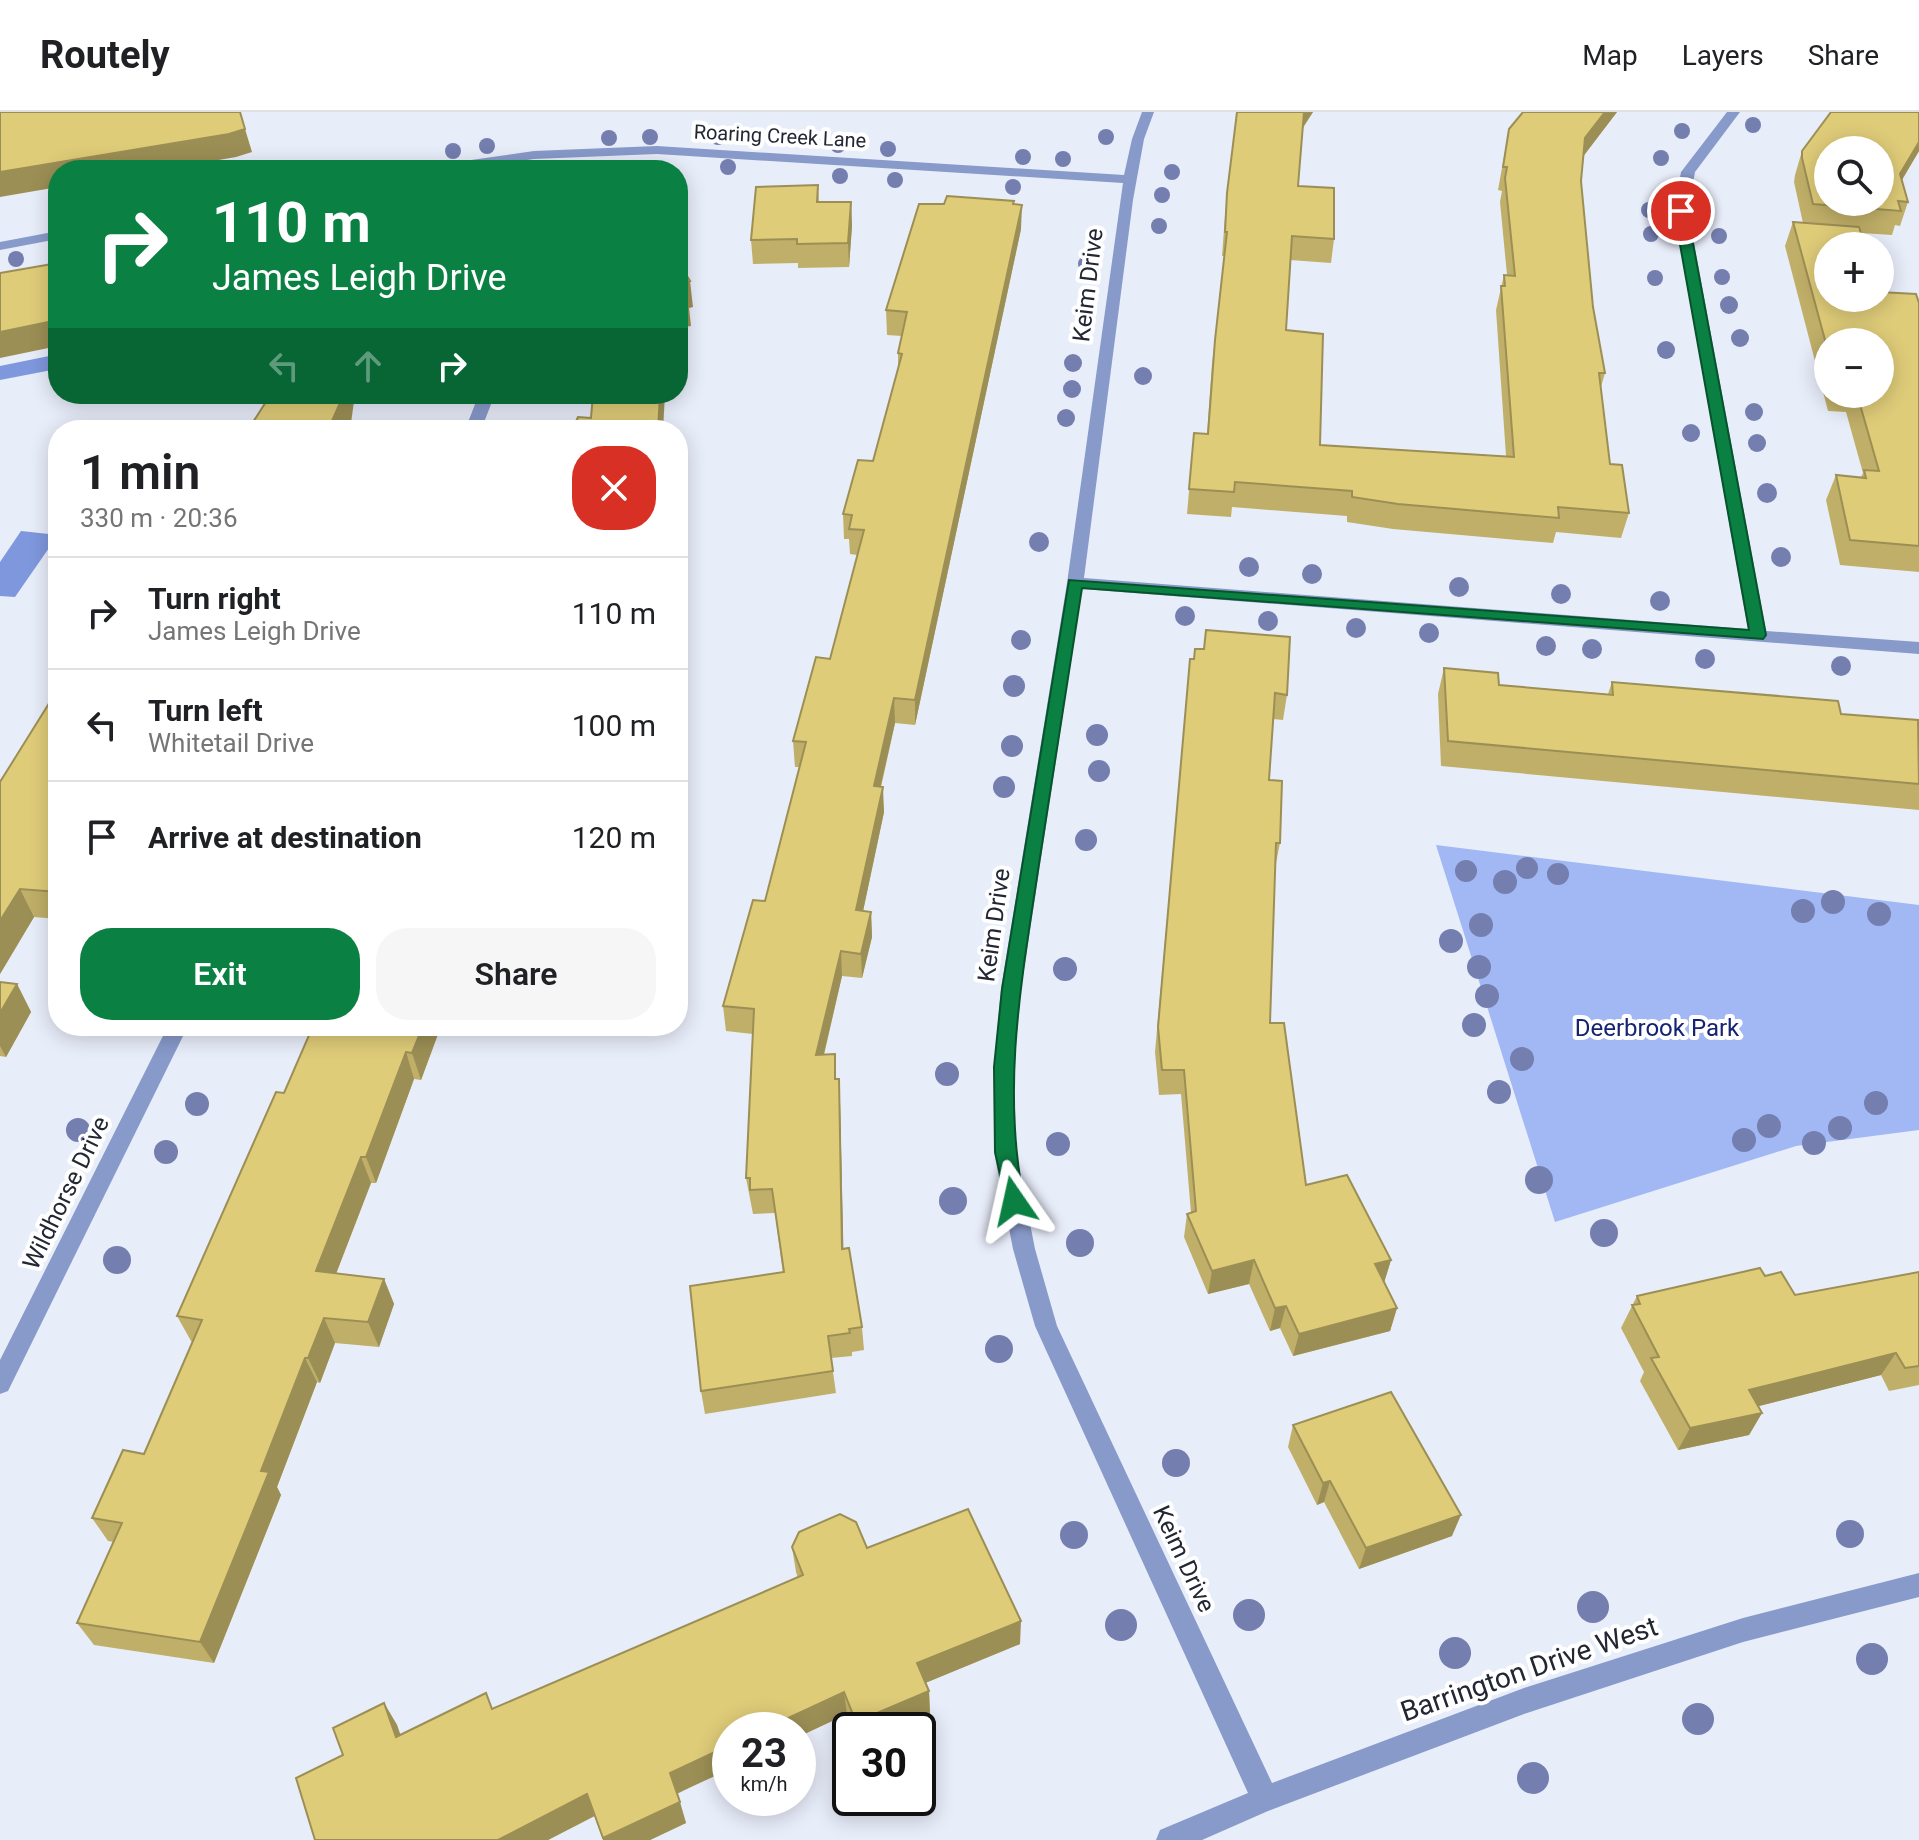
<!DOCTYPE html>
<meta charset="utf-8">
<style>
body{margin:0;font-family:Roboto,sans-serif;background:#f6f6f6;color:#202124;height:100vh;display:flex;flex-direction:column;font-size:30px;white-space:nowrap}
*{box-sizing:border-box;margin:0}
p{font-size:26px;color:#757577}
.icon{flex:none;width:44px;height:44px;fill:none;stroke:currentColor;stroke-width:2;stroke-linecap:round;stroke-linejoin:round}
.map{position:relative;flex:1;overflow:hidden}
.drawer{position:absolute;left:48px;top:308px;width:640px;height:616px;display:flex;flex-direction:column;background:#fff;border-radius:32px;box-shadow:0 4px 20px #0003}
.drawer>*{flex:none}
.hud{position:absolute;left:48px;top:48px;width:640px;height:244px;border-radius:32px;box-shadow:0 4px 20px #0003;background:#0b8043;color:#fff;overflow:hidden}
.fabs{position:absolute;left:1814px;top:24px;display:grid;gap:16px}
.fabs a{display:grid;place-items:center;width:80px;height:80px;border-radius:50%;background:#fff;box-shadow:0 4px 20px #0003;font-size:40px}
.speed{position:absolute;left:712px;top:1600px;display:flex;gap:16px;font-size:40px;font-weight:700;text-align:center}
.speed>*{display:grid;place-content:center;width:104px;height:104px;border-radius:50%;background:#fff;box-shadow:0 4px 20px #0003;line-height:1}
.speed small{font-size:20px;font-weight:400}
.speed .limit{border:4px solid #111;border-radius:12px;background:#fff;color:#111}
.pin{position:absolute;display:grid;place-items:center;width:68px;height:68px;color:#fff;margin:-34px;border:4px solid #fff;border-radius:50%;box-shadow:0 2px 8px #0007}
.me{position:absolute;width:88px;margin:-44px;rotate:349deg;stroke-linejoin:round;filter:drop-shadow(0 0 6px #0008)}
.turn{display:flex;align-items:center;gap:28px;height:168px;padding:0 32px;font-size:36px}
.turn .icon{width:104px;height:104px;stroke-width:2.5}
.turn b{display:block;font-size:56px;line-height:68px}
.lanes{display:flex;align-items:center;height:76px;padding:0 32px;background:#0003;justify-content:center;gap:40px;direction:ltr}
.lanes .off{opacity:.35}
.round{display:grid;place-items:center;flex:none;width:84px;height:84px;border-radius:32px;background:#f6f6f6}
.headline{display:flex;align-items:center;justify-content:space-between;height:136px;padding:0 32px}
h1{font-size:48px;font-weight:600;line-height:60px}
.action{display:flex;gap:16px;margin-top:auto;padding:16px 32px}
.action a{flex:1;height:92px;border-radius:32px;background:#0b8043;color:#fff;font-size:32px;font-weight:600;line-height:92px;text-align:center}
.action a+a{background:#f6f6f6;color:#202124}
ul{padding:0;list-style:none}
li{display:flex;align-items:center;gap:24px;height:112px;padding:0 32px;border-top:2px solid #e0e0e0}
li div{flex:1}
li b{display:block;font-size:30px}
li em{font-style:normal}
header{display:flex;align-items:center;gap:48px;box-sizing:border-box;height:112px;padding:0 40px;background:#fff;border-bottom:2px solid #e0e0e0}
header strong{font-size:38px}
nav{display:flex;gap:44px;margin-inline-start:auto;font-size:28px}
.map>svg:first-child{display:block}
.green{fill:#a1b8f5}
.water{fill:#7f98dd}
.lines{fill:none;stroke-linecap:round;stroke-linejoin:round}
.street{fill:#889aca;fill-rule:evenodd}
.tree{fill:#747eaf}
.wall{fill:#c0af68;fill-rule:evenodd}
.shaded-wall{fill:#9c8f55}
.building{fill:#dfcc79;stroke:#9c8f55;stroke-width:2;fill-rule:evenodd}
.route{fill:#0b8043;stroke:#07532c;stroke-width:2}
.labels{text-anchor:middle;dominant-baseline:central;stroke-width:8;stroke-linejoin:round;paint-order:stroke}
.far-street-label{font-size:20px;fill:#222733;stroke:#fff}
.street-label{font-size:24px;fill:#222733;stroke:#fff}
.park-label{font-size:24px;fill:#152472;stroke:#fff}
.near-street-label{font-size:28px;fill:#222733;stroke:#fff}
</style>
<header>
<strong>Routely</strong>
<nav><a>Map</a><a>Layers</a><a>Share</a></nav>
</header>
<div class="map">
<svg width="1919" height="1728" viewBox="0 0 1919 1728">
<rect width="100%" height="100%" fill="#e8edfa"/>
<polygon class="green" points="1436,733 1919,793 1919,1018 1796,1034 1555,1110"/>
<g class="water">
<polygon points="54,243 57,257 0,268 0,254"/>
<polygon points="21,419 58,423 15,485 0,484 0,450"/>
</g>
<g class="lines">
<g class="street">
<polygon points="1142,0 1154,0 1144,27 1133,88 1084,466 1748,517 1674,99 1681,60 1727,0 1740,0 1695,60 1688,99 1766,519 1919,530 1919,542 1082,477 1021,877 1014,955 1016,1040 1035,1137 1057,1214 1272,1671 1524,1576 1743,1506 1919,1461 1919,1485 1743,1530 1524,1602 1268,1699 1202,1728 1156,1728 1160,1718 1248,1681 1035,1214 1013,1137 994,1040 994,955 1001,877 1067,471 1123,71 657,42 534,47 456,58 422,58 429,54 534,39 657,34 1124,63 1132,27"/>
<polygon points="58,119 58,127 0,138 0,130"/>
<polygon points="479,282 495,282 481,318 465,318"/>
<polygon points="168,914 188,914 8,1279 0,1282 0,1248"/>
</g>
</g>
<g class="tree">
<circle cx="1753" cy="13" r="8"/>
<circle cx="1682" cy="19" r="8"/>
<circle cx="650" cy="25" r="8"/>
<circle cx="718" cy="25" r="8"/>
<circle cx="746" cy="25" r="8"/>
<circle cx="1106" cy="25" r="8"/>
<circle cx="609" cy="26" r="8"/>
<circle cx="838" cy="33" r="8"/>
<circle cx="487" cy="34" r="8"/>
<circle cx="888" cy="37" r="8"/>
<circle cx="453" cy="39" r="8"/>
<circle cx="1023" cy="45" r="8"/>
<circle cx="1661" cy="46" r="8"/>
<circle cx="1063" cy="47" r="8"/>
<circle cx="728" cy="55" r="8"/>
<circle cx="1172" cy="60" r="8"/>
<circle cx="840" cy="64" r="8"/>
<circle cx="895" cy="68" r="8"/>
<circle cx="1013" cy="75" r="8"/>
<circle cx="1162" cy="83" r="8"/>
<circle cx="1649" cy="98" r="8"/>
<circle cx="1159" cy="114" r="8"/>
<circle cx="1651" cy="122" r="8"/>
<circle cx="1719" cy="124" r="8"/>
<circle cx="16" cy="147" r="8"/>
<circle cx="1086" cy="152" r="8"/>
<circle cx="1722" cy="165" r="8"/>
<circle cx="1655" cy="166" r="8"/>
<circle cx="1729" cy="193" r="9"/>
<circle cx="1740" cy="226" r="9"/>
<circle cx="1666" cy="238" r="9"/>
<circle cx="1073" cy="251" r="9"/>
<circle cx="1143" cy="264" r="9"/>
<circle cx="1072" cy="277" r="9"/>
<circle cx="1754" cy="300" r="9"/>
<circle cx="1066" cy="306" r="9"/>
<circle cx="1691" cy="321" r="9"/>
<circle cx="1757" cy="331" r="9"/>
<circle cx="1767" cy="381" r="10"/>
<circle cx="1039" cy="430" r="10"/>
<circle cx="1781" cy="445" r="10"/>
<circle cx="1249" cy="455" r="10"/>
<circle cx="1312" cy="462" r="10"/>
<circle cx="1459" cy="475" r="10"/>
<circle cx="1561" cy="482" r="10"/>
<circle cx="1660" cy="489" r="10"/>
<circle cx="1185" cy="504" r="10"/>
<circle cx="1268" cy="509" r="10"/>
<circle cx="1356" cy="516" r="10"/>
<circle cx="1429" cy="521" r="10"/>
<circle cx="1021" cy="528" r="10"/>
<circle cx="1546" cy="534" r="10"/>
<circle cx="1592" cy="537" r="10"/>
<circle cx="1705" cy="547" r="10"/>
<circle cx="1841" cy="554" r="10"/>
<circle cx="1014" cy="574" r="11"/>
<circle cx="1097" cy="623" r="11"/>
<circle cx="1012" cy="634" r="11"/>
<circle cx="1099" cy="659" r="11"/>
<circle cx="1004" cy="675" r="11"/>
<circle cx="1086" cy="728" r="11"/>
<circle cx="1527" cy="756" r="11"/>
<circle cx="1466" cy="759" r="11"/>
<circle cx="1558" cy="762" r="11"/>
<circle cx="1505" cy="770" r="12"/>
<circle cx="1833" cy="790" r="12"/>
<circle cx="1803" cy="799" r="12"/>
<circle cx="1879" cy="802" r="12"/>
<circle cx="1481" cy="813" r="12"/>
<circle cx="1451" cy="829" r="12"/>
<circle cx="1479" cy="855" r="12"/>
<circle cx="1065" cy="857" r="12"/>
<circle cx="1487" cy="884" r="12"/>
<circle cx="1474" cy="913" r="12"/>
<circle cx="1522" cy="947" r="12"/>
<circle cx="947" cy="962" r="12"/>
<circle cx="1499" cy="980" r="12"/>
<circle cx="1876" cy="991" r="12"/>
<circle cx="197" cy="992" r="12"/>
<circle cx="1769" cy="1014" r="12"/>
<circle cx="1840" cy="1016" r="12"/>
<circle cx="78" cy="1018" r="12"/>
<circle cx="1744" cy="1028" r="12"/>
<circle cx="1814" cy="1031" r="12"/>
<circle cx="1058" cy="1032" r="12"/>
<circle cx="166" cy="1040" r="12"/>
<circle cx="1539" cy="1068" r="14"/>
<circle cx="953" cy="1089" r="14"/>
<circle cx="1604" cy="1121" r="14"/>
<circle cx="1080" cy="1131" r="14"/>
<circle cx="117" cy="1148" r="14"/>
<circle cx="999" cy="1237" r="14"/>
<circle cx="1176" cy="1351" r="14"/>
<circle cx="1850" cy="1422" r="14"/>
<circle cx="1074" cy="1423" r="14"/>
<circle cx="1593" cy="1495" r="16"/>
<circle cx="1249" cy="1503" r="16"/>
<circle cx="1121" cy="1513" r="16"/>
<circle cx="1455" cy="1541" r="16"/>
<circle cx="1872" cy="1547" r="16"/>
<circle cx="1698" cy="1607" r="16"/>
<circle cx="1533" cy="1666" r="16"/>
</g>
<g class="wall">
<polygon points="1237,0 1313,0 1303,16 1298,74 1334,127 1331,151 1290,148 1286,218 1320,333 1506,344 1496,198 1504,163 1507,163 1500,90 1502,79 1498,78 1509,17 1617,0 1583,44 1581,69 1593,195 1605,261 1601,275 1610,352 1629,401 1621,426 1556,420 1553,431 1393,417 1347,410 1347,404 1232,395 1231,405 1187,402 1194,321 1207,322 1212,252 1225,144 1222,144 1225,104"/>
<path d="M1802,39h117l-17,29 6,22 -8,24 -5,-1 -3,10 -31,-2 -33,65 91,5v269l-79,-7 -14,-65 10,-25 25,2 2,-4 -17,-61 -18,-1 -43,-165 8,-24 10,1 -9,-41 1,-7zM1828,230l52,52h-52z"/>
<polygon points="818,73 819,90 851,90 852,114 849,155 798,156 798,151 753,152 751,128"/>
<polygon points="1014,92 1021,117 915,613 895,611 881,675 884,700 863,799 871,800 872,825 862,866 842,864 824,943 837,967 840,991 843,1137 862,1215 864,1238 852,1240 852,1244 831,1246 836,1281 705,1302 701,1279 783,1161 775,1101 753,1102 746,1066 753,922 726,919 723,894 765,789 799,655 795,655 793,629 830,547 857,443 850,442 849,427 844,427 843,402 873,349 898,257 898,241 902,224 887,223 886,198"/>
<polygon points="1444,556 1499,573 1608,582 1612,570 1841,602 1919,611 1919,698 1441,654 1438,582"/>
<polygon points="1188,572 1287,583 1283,608 1273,607 1269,668 1280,731 1275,756 1270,911 1306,1073 1391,1148 1384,1170 1397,1196 1390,1219 1293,1244 1280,1216 1270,1219 1249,1172 1208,1182 1184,1125 1187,1102 1191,1101 1181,982 1159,983 1155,940"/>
<polygon points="58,577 58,807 34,805 0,862"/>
<polygon points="0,870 17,872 31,900 6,945 0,944"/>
<polygon points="313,914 441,914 421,968 414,967 376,1071 371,1071 336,1162 384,1167 394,1192 379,1235 335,1231 320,1271 317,1270 277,1375 281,1383 214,1551 94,1533 77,1511 114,1430 108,1429 92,1406 144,1342 193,1230 191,1229 177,1204 284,981"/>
<polygon points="1919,1160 1919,1273 1889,1279 1881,1263 1758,1294 1762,1301 1749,1323 1678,1338 1640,1269 1644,1260 1621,1216 1637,1184 1795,1183"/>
<polygon points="1293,1313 1452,1424 1359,1457 1324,1390 1317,1393 1288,1335"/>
<polygon points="792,1435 867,1436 1020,1532 925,1571 929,1579 930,1602 891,1618 853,1618 847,1602 798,1625 798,1618 677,1682 686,1711 650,1728 603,1728 595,1704 548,1728 315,1728 343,1643 384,1591 397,1613 400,1623 493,1597 798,1466 796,1460"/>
</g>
<g class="shaded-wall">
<polygon points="1303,0 1313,0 1301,18"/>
<polygon points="1605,0 1617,0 1579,50 1585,26"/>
<polygon points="245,17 252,40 236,45 160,58 58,58 58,75 0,85 0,60"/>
<polygon points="1919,30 1919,39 1891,86 1900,62"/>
<polygon points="851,90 852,114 849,155 848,131"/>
<polygon points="1022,93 1021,117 915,613 915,588"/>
<polygon points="690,169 693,195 689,196 691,214 678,216 678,189 680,171"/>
<polygon points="58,208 58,234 0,246 0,220"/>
<polygon points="344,282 355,282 351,311 348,318 328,318"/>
<polygon points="660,282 665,282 663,318 658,318"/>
<polygon points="894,586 895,611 875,699 874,674"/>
<polygon points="883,675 884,700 858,823 856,798"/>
<polygon points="20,777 34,805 0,862 0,809"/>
<polygon points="871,800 872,825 862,866 861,842"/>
<polygon points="841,839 842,864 818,967 816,943"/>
<polygon points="17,872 31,900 6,945 0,934 0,901"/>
<polygon points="423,914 441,914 421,968 412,941"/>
<polygon points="406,940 414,967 376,1071 366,1045"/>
<polygon points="839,967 840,991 844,1161 842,1137"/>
<polygon points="361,1045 371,1071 327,1185 316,1159"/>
<polygon points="1254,1148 1249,1172 1208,1182 1212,1159"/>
<polygon points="1391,1148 1384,1171 1375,1152"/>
<polygon points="384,1167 394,1192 379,1235 368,1210"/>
<polygon points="1286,1194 1280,1216 1270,1219 1275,1196"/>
<polygon points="1397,1196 1390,1219 1293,1244 1299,1222"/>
<polygon points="324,1206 335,1231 320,1271 308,1246"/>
<polygon points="1896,1241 1881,1263 1736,1300 1749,1278"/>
<polygon points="305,1246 317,1270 277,1375 281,1383 214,1551 200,1530 261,1359"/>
<polygon points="1762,1301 1749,1323 1678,1338 1690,1316"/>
<polygon points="1330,1369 1324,1390 1317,1393 1323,1371"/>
<polygon points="1461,1403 1452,1424 1359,1457 1366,1436"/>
<polygon points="1021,1509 1020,1532 918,1574 917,1551"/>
<polygon points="929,1579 930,1602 891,1618 857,1618 856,1610"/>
<polygon points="844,1580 847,1602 798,1625 798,1618 762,1618"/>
<polygon points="384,1591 397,1613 409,1647 396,1625"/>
<polygon points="730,1633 730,1657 676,1682 670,1661"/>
<polygon points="587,1682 596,1703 548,1728 498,1728"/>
<polygon points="680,1690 686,1711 650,1728 603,1728 603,1726"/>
</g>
<g class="building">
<polygon points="0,0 240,0 245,17 229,22 0,60"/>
<polygon points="1237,0 1304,0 1298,74 1334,76 1334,127 1292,124 1286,218 1323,222 1320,333 1514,345 1501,174 1505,174 1504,163 1515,164 1505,66 1507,55 1503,55 1509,17 1523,0 1605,0 1585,26 1581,69 1593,195 1605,261 1599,261 1610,352 1622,353 1629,401 1558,395 1559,406 1398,392 1352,385 1352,379 1235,370 1234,380 1189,377 1194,321 1208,322 1215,228 1227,120 1225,120 1227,81"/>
<path d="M1831,0h88v30l-19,32 8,28 -10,-1 3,10 -88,-7 -11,-46v-7zM1828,38h52v52h-52z"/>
<polygon points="818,73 817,90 851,90 848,131 797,132 797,127 751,128 756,75"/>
<polygon points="947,84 1014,89 1013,92 1022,93 915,588 894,586 874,674 883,675 856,798 871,800 861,842 841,839 816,943 835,942 835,967 839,967 842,1137 849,1136 862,1215 849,1217 850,1221 828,1224 833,1259 701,1279 690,1174 784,1160 772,1077 750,1078 750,1066 746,1066 754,897 723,894 753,788 765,789 806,630 793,629 816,545 830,547 864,418 849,417 852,403 843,402 858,348 873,349 902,242 898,241 907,200 886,198 919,92 944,92"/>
<polygon points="1793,110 1859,115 1865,134 1828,134 1828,186 1880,186 1880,180 1916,182 1919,191 1919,434 1850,428 1836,363 1866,366 1864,358 1879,359 1857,282 1880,282 1880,230 1828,230 1828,239"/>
<polygon points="678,149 690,169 680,171 688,188 678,189"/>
<polygon points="58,151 58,208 0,220 0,161"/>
<polygon points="271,282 344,282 328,318 248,318"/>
<polygon points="593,282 660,282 658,318 572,318 578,305 591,306"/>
<polygon points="1206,518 1290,525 1287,583 1275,581 1269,668 1282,669 1280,731 1276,731 1270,911 1284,911 1306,1073 1347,1063 1391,1148 1375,1152 1397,1196 1299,1222 1286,1194 1275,1196 1254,1148 1212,1159 1187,1102 1196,1099 1184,958 1162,958 1158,915 1190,547 1194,547 1195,537 1204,537"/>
<polygon points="1444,556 1498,561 1499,573 1613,583 1612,570 1838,589 1841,602 1918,608 1919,672 1448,629"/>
<polygon points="58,577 58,780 20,777 0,809 0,670"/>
<polygon points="0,870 17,872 0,901"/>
<polygon points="313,914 423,914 412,941 406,940 366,1045 361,1045 316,1159 384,1167 368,1210 324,1206 308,1246 305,1246 261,1359 269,1360 200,1530 77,1511 122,1411 92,1406 123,1338 144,1342 202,1208 177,1204 276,980 284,981"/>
<polygon points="1760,1156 1765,1164 1781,1160 1795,1183 1919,1160 1919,1254 1905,1256 1896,1241 1749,1278 1762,1301 1690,1316 1651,1246 1659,1245 1632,1193 1640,1192 1637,1184"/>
<polygon points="1391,1280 1461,1403 1366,1436 1330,1369 1323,1371 1293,1313"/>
<polygon points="968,1397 1021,1509 917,1551 929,1579 856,1610 844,1580 762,1618 730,1618 730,1633 670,1661 680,1690 603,1726 587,1682 498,1728 315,1728 296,1666 343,1643 333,1616 384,1591 396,1625 486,1581 492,1597 803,1463 792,1435 799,1420 840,1402 856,1410 867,1436"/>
</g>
<path class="route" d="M1681,95l6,4 79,424 -3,4 -681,-51c-15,92 -29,184 -43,276 -17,114 -38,222 -15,337l-3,5 -7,3 -7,-3 -12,-54 -1,-85 8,-78 67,-409 680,50 -75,-419z"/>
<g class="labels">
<g class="far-street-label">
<text transform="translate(780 24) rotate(3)">Roaring Creek Lane</text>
</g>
<g class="street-label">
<text transform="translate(1088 173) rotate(-83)">Keim Drive</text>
<text transform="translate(994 813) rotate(-82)">Keim Drive</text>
<text transform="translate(66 1081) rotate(-64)">Wildhorse Drive</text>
<text transform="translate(1184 1447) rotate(65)">Keim Drive</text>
</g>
<g class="park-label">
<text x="1657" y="916">Deerbrook Park</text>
</g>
<g class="near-street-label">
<text transform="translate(1529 1557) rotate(-19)">Barrington Drive West</text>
</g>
</g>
</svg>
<div class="fabs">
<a><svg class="icon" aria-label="search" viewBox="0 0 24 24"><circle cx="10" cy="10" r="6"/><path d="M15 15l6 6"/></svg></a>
<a>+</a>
<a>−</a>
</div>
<div class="speed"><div>23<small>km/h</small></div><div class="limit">30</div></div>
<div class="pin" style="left:1681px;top:99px;background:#d93025"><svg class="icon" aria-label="arrive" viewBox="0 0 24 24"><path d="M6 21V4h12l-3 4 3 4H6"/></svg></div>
<svg class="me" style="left:1014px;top:1089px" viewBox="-20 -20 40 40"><path d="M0-17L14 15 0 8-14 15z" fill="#0b8043" stroke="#fff" stroke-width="4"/></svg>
<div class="hud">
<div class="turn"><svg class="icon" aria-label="right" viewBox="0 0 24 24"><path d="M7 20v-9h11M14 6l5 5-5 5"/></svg><div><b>110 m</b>James Leigh Drive</div></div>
<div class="lanes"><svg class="icon off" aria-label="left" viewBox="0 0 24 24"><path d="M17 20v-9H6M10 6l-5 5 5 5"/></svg><svg class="icon off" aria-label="ahead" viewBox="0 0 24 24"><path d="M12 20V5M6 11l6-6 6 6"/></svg><svg class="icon" aria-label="right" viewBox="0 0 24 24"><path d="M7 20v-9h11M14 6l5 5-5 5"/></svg></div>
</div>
<section class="drawer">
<div class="headline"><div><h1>1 min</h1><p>330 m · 20:36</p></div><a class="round" style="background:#d93025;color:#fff"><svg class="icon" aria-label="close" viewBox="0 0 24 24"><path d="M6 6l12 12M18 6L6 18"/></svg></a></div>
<ul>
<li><svg class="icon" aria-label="right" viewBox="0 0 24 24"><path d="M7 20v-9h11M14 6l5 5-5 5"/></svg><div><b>Turn right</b><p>James Leigh Drive</p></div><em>110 m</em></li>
<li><svg class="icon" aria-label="left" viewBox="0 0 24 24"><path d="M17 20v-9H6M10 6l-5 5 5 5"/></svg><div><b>Turn left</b><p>Whitetail Drive</p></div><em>100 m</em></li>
<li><svg class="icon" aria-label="arrive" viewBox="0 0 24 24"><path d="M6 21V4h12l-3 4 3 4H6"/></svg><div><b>Arrive at destination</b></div><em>120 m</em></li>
</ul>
<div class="action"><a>Exit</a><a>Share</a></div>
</section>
</div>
